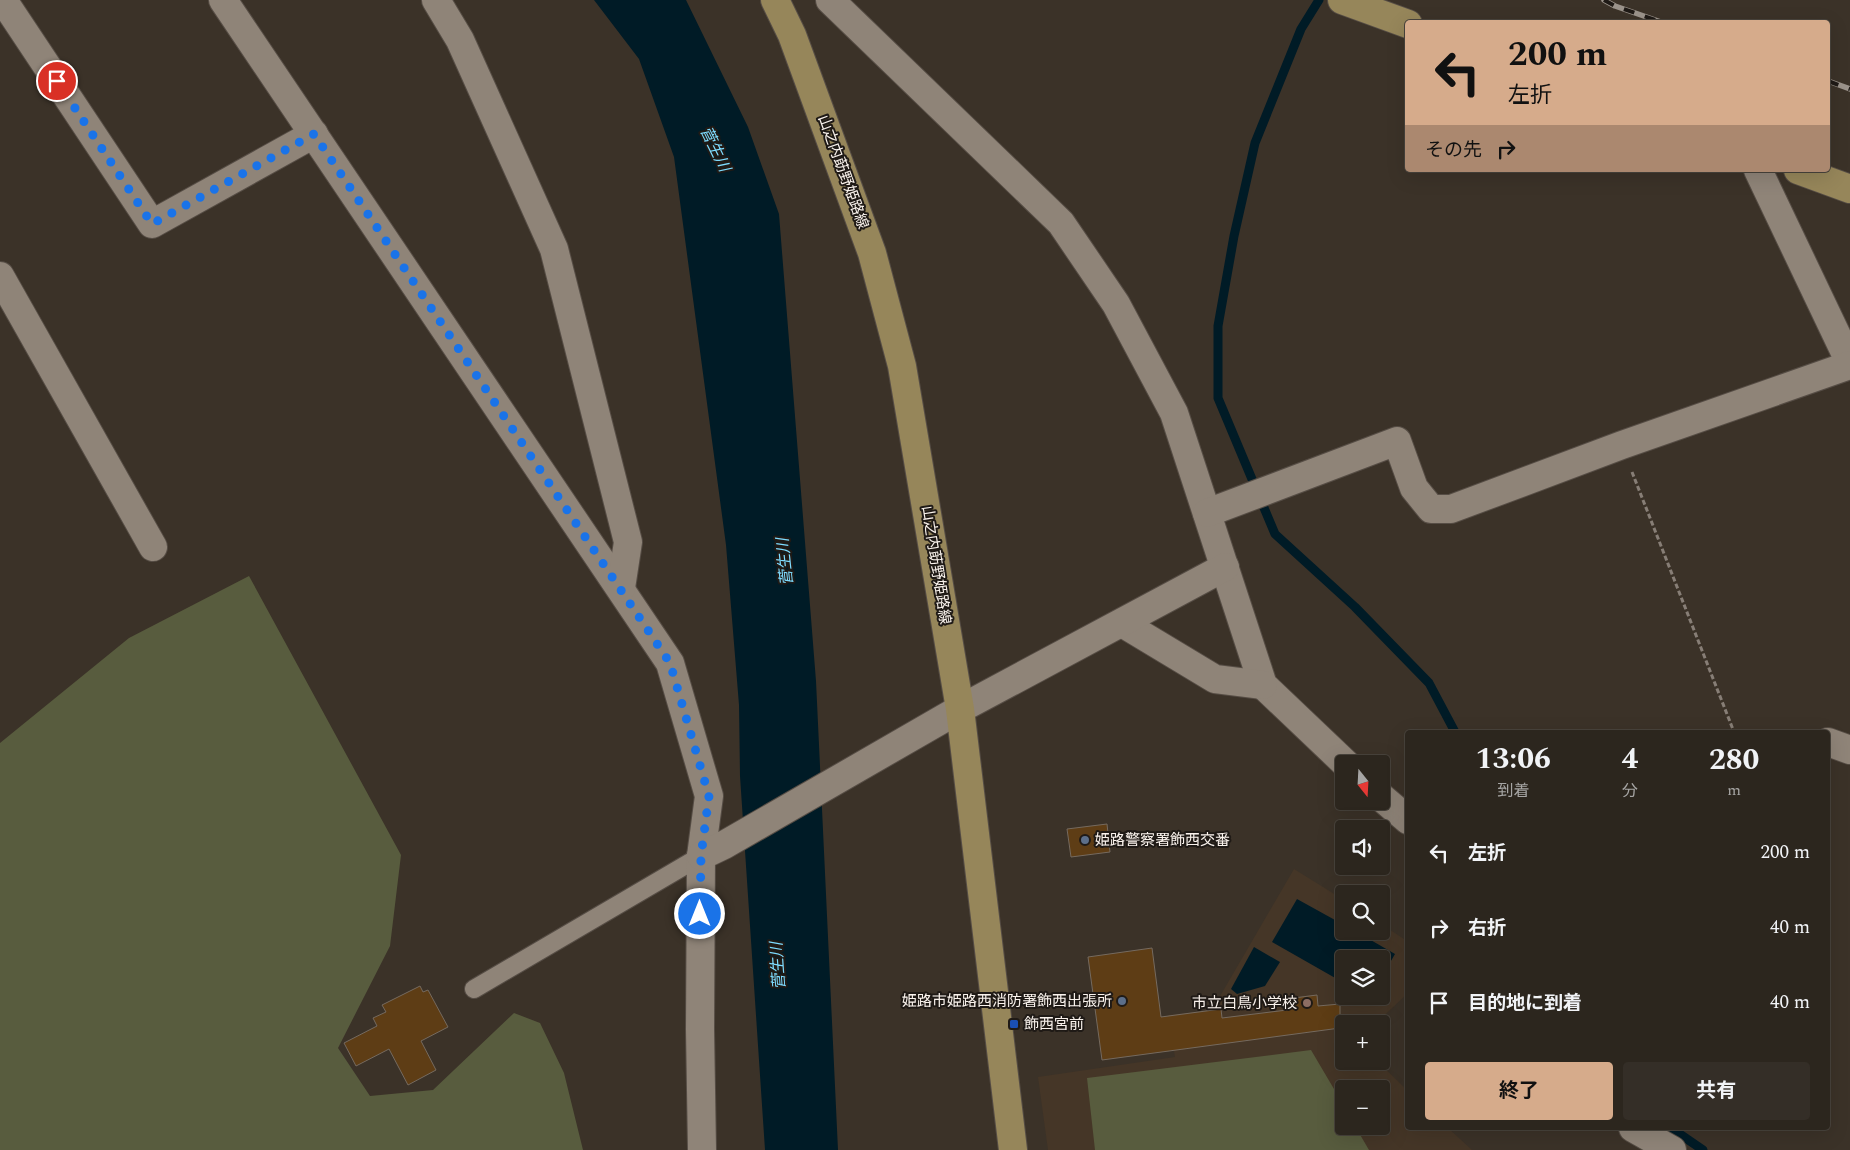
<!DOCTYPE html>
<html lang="ja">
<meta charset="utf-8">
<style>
body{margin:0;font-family:Spectral,"Noto Sans JP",serif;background:#342e27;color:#f1f3f6;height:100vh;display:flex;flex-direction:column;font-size:19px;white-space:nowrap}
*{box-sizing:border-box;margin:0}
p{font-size:16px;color:#a6a5a4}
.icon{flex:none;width:28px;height:28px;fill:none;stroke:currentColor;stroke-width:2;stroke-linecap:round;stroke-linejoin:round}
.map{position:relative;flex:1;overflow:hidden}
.drawer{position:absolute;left:1405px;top:730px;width:425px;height:400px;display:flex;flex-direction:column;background:#2c261e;border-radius:5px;box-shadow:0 5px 20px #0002,0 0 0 1px #48433c}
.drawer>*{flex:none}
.banner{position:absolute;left:1405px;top:20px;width:425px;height:152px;border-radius:5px;box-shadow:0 5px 20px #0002,0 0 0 1px #48433c;background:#d6ab8b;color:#111;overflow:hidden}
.needle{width:32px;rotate:162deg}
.tools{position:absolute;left:1335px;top:755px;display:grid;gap:10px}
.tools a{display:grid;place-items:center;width:55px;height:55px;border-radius:5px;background:#2c261e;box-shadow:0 5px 20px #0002,0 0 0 1px #48433c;font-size:25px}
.pin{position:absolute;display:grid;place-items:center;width:42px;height:42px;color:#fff;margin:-21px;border:2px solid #fff;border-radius:50%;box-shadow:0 1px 5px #0007}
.me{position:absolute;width:55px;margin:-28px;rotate:0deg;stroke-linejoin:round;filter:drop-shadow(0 0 4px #0008)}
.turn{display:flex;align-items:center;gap:18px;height:105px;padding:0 20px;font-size:22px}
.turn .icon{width:65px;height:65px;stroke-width:2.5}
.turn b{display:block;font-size:35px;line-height:42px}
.then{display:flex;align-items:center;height:48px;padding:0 20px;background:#0003;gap:10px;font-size:19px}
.eta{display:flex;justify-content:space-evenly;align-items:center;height:85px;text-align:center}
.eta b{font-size:30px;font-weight:700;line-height:35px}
.cta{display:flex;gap:10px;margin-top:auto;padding:10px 20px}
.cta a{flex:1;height:58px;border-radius:5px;background:#d6ab8b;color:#111;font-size:20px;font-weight:700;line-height:58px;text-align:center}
.cta a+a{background:#342e27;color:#f1f3f6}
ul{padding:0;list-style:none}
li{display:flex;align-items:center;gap:15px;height:75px;padding:0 20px}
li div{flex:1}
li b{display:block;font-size:19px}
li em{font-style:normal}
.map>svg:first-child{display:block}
.built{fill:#453627;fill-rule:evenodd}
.green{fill:#585c3e}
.water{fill:#001b26}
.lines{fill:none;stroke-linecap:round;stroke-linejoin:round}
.stream{stroke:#001b26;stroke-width:9}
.building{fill:#5e3d15;stroke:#756a5f}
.service-casing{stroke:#564d45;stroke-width:20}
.minor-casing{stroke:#564d45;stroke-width:30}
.secondary-casing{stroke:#564d45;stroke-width:30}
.path{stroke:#877e76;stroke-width:3;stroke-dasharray:5 2.5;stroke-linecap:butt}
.service{stroke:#8f8478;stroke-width:18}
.minor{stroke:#8f8478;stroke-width:28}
.secondary{stroke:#96865a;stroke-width:28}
.rail-casing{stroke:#9b938b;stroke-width:5.5}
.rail{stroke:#1f1a16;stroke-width:4;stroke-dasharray:11;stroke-linecap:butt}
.route{stroke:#1a73e8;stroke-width:9;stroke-dasharray:0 16.2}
.service-dot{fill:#5c6f8a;stroke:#1f1a16;stroke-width:2}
.education-dot{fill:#8d6e63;stroke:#1f1a16;stroke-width:2}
.transit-dot{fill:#1a4fb4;stroke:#1f1a16;stroke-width:2}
.labels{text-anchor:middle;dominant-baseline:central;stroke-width:4;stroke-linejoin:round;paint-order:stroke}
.street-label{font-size:15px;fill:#faf3ed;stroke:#1f1a16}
.poi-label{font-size:15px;fill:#faf3ed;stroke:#1f1a16;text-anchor:start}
.water-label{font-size:16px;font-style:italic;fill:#7edcff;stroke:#1f1a16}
</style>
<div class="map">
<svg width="1850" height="1150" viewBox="0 0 1850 1150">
<rect width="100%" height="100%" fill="#3b3228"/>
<path class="built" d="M1294,869l50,31v31h37v-7l26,17v53l-32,30h-31v37h33l30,29 1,38h40l24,22h-424l-10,-73 137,-20 -7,-42 44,-5zM1344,959h37v37h-37zM1344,1089h37v37h-37z"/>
<g class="green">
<polygon points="249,576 401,855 390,946 338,1048 370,1096 433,1090 514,1013 540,1023 564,1073 583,1150 0,1150 0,743 129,638"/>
<polygon points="1311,1050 1344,1106 1344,1126 1355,1126 1369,1150 1095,1150 1087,1078"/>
</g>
<g class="water">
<polygon points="594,0 686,0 748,127 779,214 816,681 838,1150 765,1150 740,776 739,705 726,545 674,157 639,59"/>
<polygon points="1297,899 1344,925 1344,931 1355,931 1395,954 1381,978 1381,959 1344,959 1344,983 1272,942"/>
<polygon points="1254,947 1280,962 1265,986 1237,994 1231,989"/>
</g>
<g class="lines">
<g class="stream">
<polyline points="1319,0 1301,29 1255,143 1234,236 1218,326 1218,398 1275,534 1355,607 1429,683 1455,732"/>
<polyline points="1671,1128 1703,1150"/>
</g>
</g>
<g class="building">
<polygon points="1107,824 1110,852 1071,857 1067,829"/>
<polygon points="1152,948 1161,1017 1221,1009 1222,1018 1287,1010 1286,999 1317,995 1318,1006 1340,1004 1340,1028 1102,1060 1088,957"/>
<polygon points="420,986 423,992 428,990 448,1027 421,1041 436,1070 408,1085 389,1049 356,1066 344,1043 377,1026 373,1018 386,1012 382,1005"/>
</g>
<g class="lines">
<defs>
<polyline id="service" points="474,989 701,856"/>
<g id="minor">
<polyline points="3,0 152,224 314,134"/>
<polyline points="223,0 670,663 709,796 701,856 700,1029 702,1150"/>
<polyline points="436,0 460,40 554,249 628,542 621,588"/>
<polyline points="830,0 1061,223 1116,304 1174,413 1263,685 1346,764"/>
<polyline points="1758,170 1850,363"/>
<polyline points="0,276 153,547"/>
<polyline points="1207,513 1397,441 1414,488 1431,509 1451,509 1622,445 1850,365"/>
<polyline points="1122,623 1215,679 1263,685"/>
<polyline points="1828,742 1850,750"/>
<polyline points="1381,797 1408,820"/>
<polyline points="701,856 724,845 960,709 1225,567"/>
<polyline points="1633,1128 1672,1150"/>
</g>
<g id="secondary">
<polyline points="775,0 792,35 872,253 902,366 960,709 1013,1150"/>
<polyline points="1342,0 1408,24"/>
<polyline points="1798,170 1850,189"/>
</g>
</defs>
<use href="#service" class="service-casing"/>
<use href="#minor" class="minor-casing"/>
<use href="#secondary" class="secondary-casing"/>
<polyline class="path" points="1632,472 1734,732"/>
<use href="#service" class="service"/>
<use href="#minor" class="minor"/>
<use href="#secondary" class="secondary"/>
<defs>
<g id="rail">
<polyline points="1604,0 1615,6 1661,22"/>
<polyline points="1828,81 1850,89"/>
</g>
</defs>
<use href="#rail" class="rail-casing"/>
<use href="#rail" class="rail"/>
</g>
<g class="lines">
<polyline class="route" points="57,81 152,224 314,134 670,663 709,796 701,856 700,914"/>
</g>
<g class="service-dot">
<circle cx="1085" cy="840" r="5"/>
<circle cx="1122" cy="1001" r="5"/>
</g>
<circle class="education-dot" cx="1307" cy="1003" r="5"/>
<rect class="transit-dot" x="1009" y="1019" width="10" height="10" rx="2.5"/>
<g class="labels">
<g class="street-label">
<text transform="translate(843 172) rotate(70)">山之内莇野姫路線</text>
<text transform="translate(936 565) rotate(81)">山之内莇野姫路線</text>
</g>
<g class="poi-label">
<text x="1095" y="840">姫路警察署飾西交番</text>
<text x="1112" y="1001" text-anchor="end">姫路市姫路西消防署飾西出張所</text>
<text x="1297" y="1003" text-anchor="end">市立白鳥小学校</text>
<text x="1024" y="1024">飾西宮前</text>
</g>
<g class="water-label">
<text transform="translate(715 149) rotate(64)">菅生川</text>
<text transform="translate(785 562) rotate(-96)">菅生川</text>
<text transform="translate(778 966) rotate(-94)">菅生川</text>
</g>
</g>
</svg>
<div class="tools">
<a><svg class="needle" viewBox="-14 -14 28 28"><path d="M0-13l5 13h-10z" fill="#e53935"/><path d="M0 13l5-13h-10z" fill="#a6a5a4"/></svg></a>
<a><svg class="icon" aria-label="sound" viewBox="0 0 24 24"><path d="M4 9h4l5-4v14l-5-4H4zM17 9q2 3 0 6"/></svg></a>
<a><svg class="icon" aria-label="search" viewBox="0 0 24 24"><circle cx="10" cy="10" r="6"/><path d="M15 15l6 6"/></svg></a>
<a><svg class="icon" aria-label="layers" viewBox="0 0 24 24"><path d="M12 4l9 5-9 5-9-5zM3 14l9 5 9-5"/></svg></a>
<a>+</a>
<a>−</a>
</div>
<div class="pin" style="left:57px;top:81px;background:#d93025"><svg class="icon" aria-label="arrive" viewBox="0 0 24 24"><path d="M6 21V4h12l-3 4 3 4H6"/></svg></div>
<svg class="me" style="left:700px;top:914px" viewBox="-20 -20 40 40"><circle r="17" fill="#1a73e8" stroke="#fff" stroke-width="3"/><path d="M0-11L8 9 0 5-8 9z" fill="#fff"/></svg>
<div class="banner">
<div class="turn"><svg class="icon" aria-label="left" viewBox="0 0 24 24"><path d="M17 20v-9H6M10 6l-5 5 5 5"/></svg><div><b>200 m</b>左折</div></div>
<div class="then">その先<svg class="icon" aria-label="right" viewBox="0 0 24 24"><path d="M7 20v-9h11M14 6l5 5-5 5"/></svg></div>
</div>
<section class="drawer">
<div class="eta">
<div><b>13:06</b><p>到着</p></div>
<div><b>4</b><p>分</p></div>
<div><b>280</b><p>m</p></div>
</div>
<ul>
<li><svg class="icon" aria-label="left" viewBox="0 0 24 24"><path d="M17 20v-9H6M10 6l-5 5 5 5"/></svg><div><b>左折</b></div><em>200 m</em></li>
<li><svg class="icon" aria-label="right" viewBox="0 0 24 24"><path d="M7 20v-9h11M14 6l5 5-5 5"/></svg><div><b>右折</b></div><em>40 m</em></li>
<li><svg class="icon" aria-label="arrive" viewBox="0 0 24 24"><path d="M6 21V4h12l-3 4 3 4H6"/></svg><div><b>目的地に到着</b></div><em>40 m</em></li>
</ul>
<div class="cta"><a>終了</a><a>共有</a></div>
</section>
</div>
